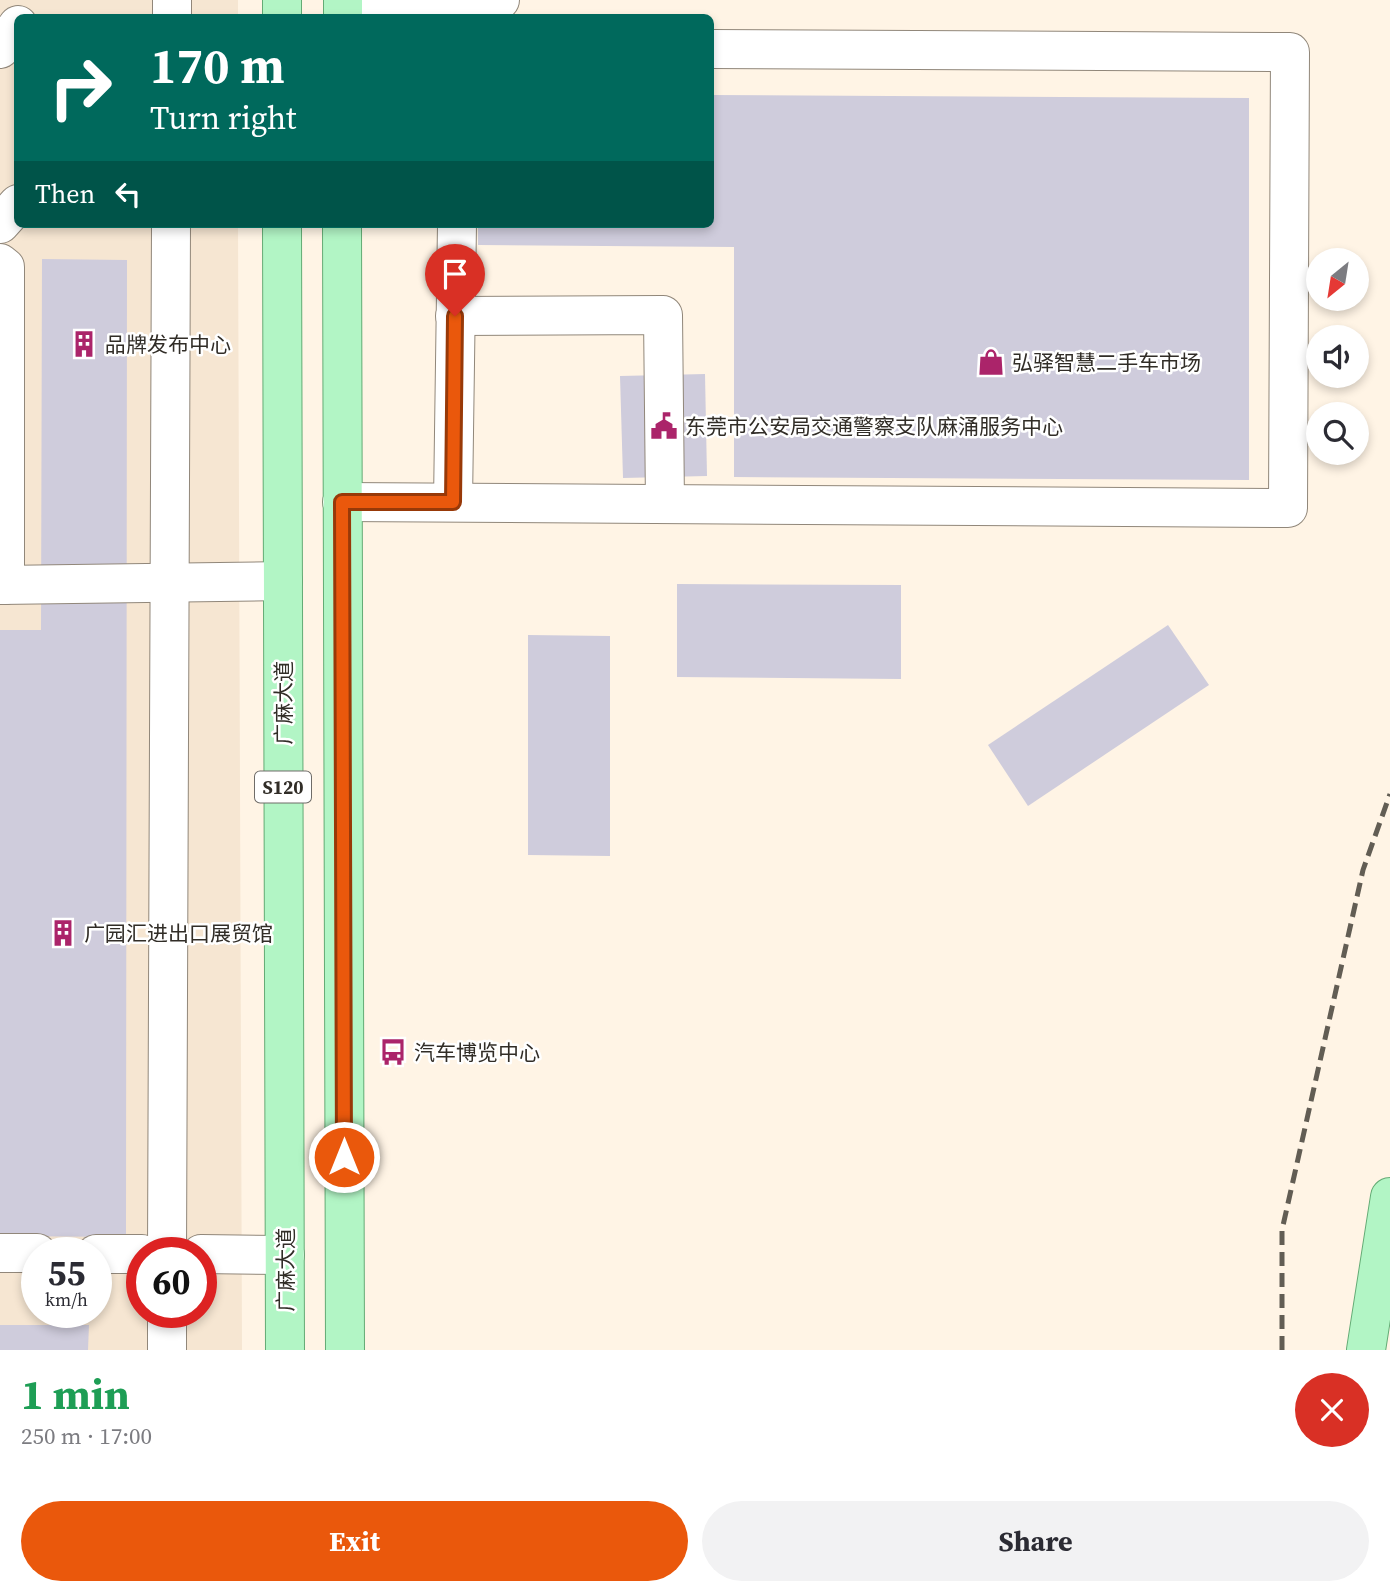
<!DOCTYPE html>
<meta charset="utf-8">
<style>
body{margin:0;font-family:"Source Serif 4","Noto Sans SC",serif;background:#f2f2f3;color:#2b2b33;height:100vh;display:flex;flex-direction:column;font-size:26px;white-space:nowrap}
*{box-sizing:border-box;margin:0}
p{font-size:23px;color:#7c7c81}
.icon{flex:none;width:38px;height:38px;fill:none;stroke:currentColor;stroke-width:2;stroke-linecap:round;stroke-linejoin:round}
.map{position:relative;height:1350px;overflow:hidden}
.sheet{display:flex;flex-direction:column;background:#fff;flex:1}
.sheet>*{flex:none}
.guide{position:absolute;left:14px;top:14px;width:700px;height:214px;border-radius:10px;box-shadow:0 4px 10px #0003;background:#00695c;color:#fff;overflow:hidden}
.needle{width:46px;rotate:210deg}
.tools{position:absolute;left:1306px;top:248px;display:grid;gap:14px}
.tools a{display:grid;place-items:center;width:63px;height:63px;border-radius:50%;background:#fff;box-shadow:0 4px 10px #0003;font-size:35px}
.speed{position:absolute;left:21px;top:1237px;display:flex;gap:14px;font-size:35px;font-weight:700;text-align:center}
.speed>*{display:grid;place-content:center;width:91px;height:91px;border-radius:50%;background:#fff;box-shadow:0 4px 10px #0003;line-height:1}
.speed small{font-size:18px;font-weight:400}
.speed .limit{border:10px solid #d22;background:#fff;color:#111}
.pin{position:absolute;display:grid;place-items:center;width:60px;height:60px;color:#fff;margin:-72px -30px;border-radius:50% 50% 50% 0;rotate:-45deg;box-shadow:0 0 7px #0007}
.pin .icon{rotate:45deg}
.me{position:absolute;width:77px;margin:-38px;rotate:0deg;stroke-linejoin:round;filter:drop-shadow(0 0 5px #0008)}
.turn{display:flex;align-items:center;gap:24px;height:147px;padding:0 21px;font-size:32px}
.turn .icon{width:91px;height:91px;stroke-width:2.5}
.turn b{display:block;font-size:49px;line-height:60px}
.then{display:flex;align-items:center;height:66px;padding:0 21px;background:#0003;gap:14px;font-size:26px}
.round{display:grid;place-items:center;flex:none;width:74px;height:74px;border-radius:37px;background:#f2f2f3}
.headline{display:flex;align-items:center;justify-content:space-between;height:119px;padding:0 21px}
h1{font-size:42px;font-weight:700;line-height:52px;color:#1e9e55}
.cta{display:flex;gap:14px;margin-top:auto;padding:14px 21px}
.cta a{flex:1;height:80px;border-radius:42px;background:#ea580c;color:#fff;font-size:28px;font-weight:700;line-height:80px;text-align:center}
.cta a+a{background:#f2f2f3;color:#2b2b33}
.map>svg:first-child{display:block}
.built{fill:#f6e6d2;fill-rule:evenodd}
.building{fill:#cfccdc}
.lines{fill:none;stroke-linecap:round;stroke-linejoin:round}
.minor-casing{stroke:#91877a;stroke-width:40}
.major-casing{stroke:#64ab75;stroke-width:40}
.minor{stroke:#fff;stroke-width:38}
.major{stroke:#b2f5c5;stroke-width:38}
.rail{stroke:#625d54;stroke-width:5;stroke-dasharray:14 7;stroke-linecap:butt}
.route-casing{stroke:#983908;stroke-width:18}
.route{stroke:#ea580c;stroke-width:12}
.labels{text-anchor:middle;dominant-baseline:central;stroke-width:5;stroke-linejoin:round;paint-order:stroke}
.shield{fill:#fff;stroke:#6f6c68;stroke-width:2}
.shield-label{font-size:19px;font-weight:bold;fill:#312d27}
.poi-label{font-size:21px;fill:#312d27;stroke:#fff;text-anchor:start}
.street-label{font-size:21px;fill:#312d27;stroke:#fff}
</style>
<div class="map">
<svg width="1390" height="1350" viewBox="0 0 1390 1350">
<rect width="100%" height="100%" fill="#fff4e5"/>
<path class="built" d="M0,0h238v17l-220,1v206h220l4,1126h-242zM37,1253h59v59h-59zM142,1253h59v59h-59z"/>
<g class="building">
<polygon points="710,95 1249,98 1249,480 734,477 734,247 478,245 478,224 710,224"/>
<polygon points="42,259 127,260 126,1237 0,1236 0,630 41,630"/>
<polygon points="705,374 707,476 623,478 620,376"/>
<polygon points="677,584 901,585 901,679 677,677"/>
<polygon points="1168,625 1209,685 1028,806 988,745"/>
<polygon points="528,635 610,636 610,856 528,855"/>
<polygon points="0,1325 89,1325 88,1350 0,1350"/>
</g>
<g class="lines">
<defs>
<g id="minor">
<polyline points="343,8 495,5 500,0"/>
<polyline points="172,18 172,0"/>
<polyline points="0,49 18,25"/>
<polyline points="0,224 18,204"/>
<polyline points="0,263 5,267 5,585"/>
<polyline points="455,316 663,315 665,504"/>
<polyline points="342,502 1288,508 1290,52 710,49"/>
<polyline points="453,502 457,224"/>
<polyline points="0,585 283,581"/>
<polyline points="0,1253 37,1253"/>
<polyline points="167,1253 171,224"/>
<polyline points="96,1254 142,1254"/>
<polyline points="201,1254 285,1255"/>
<polyline points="167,1350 167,1312"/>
</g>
<g id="major">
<polyline points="282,18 282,0"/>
<polyline points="343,18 343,0"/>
<polyline points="282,224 285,1350"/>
<polyline points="342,224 345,1350"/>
<polyline points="1366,1350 1390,1197"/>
</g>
</defs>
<use href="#minor" class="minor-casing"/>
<use href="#major" class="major-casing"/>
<use href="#minor" class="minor"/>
<use href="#major" class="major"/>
<polyline class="rail" points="1282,1350 1282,1230 1363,870 1390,794"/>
</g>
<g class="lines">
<defs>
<polyline id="route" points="344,1157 342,502 453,502 455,316"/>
</defs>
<use href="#route" class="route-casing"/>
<use href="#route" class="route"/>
</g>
<defs>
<symbol id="building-bare" viewBox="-9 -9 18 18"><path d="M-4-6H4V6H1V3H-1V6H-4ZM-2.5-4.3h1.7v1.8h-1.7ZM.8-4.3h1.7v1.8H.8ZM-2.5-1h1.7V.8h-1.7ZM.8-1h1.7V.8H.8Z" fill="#ab246a" stroke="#fff" stroke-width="2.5" paint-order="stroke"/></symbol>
<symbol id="shop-bare" viewBox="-9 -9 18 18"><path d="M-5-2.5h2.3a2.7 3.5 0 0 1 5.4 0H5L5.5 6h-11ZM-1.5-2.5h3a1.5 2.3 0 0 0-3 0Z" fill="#ab246a" stroke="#fff" stroke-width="2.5" paint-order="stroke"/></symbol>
<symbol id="civic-bare" viewBox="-9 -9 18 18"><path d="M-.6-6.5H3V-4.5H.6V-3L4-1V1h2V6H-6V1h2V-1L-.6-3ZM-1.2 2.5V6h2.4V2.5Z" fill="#ab246a" stroke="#fff" stroke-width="2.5" paint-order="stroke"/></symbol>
<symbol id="bus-bare" viewBox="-9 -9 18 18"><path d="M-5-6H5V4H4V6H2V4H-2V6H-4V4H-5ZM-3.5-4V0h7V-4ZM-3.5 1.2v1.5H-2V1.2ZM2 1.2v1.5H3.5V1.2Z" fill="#ab246a" stroke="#fff" stroke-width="2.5" paint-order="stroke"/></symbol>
</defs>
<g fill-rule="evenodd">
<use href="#building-bare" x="65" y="325" width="38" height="38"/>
<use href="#shop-bare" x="972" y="343" width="38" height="38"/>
<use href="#civic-bare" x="645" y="407" width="38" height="38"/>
<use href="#building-bare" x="44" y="914" width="38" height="38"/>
<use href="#bus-bare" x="374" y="1033" width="38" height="38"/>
</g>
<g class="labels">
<rect class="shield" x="255" y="771.5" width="56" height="31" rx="5"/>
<g class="shield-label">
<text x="283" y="787">S120</text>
</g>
<g class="poi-label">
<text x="105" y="344">品牌发布中心</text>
<text x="1012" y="362">弘驿智慧二手车市场</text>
<text x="685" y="426">东莞市公安局交通警察支队麻涌服务中心</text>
<text x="84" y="933">广园汇进出口展贸馆</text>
<text x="414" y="1052">汽车博览中心</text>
</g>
<g class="street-label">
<text transform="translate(283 703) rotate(-90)">广麻大道</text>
<text transform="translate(285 1270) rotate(-90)">广麻大道</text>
</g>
</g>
</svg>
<div class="tools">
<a><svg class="needle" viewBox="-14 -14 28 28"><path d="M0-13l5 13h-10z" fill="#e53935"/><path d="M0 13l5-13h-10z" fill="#7c7c81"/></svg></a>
<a><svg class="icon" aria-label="sound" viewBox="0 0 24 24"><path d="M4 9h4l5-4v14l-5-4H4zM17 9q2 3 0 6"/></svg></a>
<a><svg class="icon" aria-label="search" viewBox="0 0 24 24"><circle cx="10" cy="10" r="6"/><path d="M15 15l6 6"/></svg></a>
</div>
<div class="speed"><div>55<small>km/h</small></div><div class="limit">60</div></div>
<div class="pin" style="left:455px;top:316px;background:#d93025"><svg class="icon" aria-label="arrive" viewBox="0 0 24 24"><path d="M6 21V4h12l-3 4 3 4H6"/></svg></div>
<svg class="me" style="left:344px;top:1157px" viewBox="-20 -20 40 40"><circle r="17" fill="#ea580c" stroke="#fff" stroke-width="3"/><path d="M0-11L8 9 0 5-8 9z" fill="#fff"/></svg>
<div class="guide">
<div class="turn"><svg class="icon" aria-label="right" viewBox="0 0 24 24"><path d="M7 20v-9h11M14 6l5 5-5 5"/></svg><div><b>170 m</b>Turn right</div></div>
<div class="then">Then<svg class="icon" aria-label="left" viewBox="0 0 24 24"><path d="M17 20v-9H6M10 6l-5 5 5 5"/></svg></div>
</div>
</div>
<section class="sheet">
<div class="headline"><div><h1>1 min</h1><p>250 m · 17:00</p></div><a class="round" style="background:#d93025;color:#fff"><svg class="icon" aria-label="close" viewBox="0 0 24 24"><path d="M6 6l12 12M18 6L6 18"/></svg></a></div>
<div class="cta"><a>Exit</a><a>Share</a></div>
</section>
